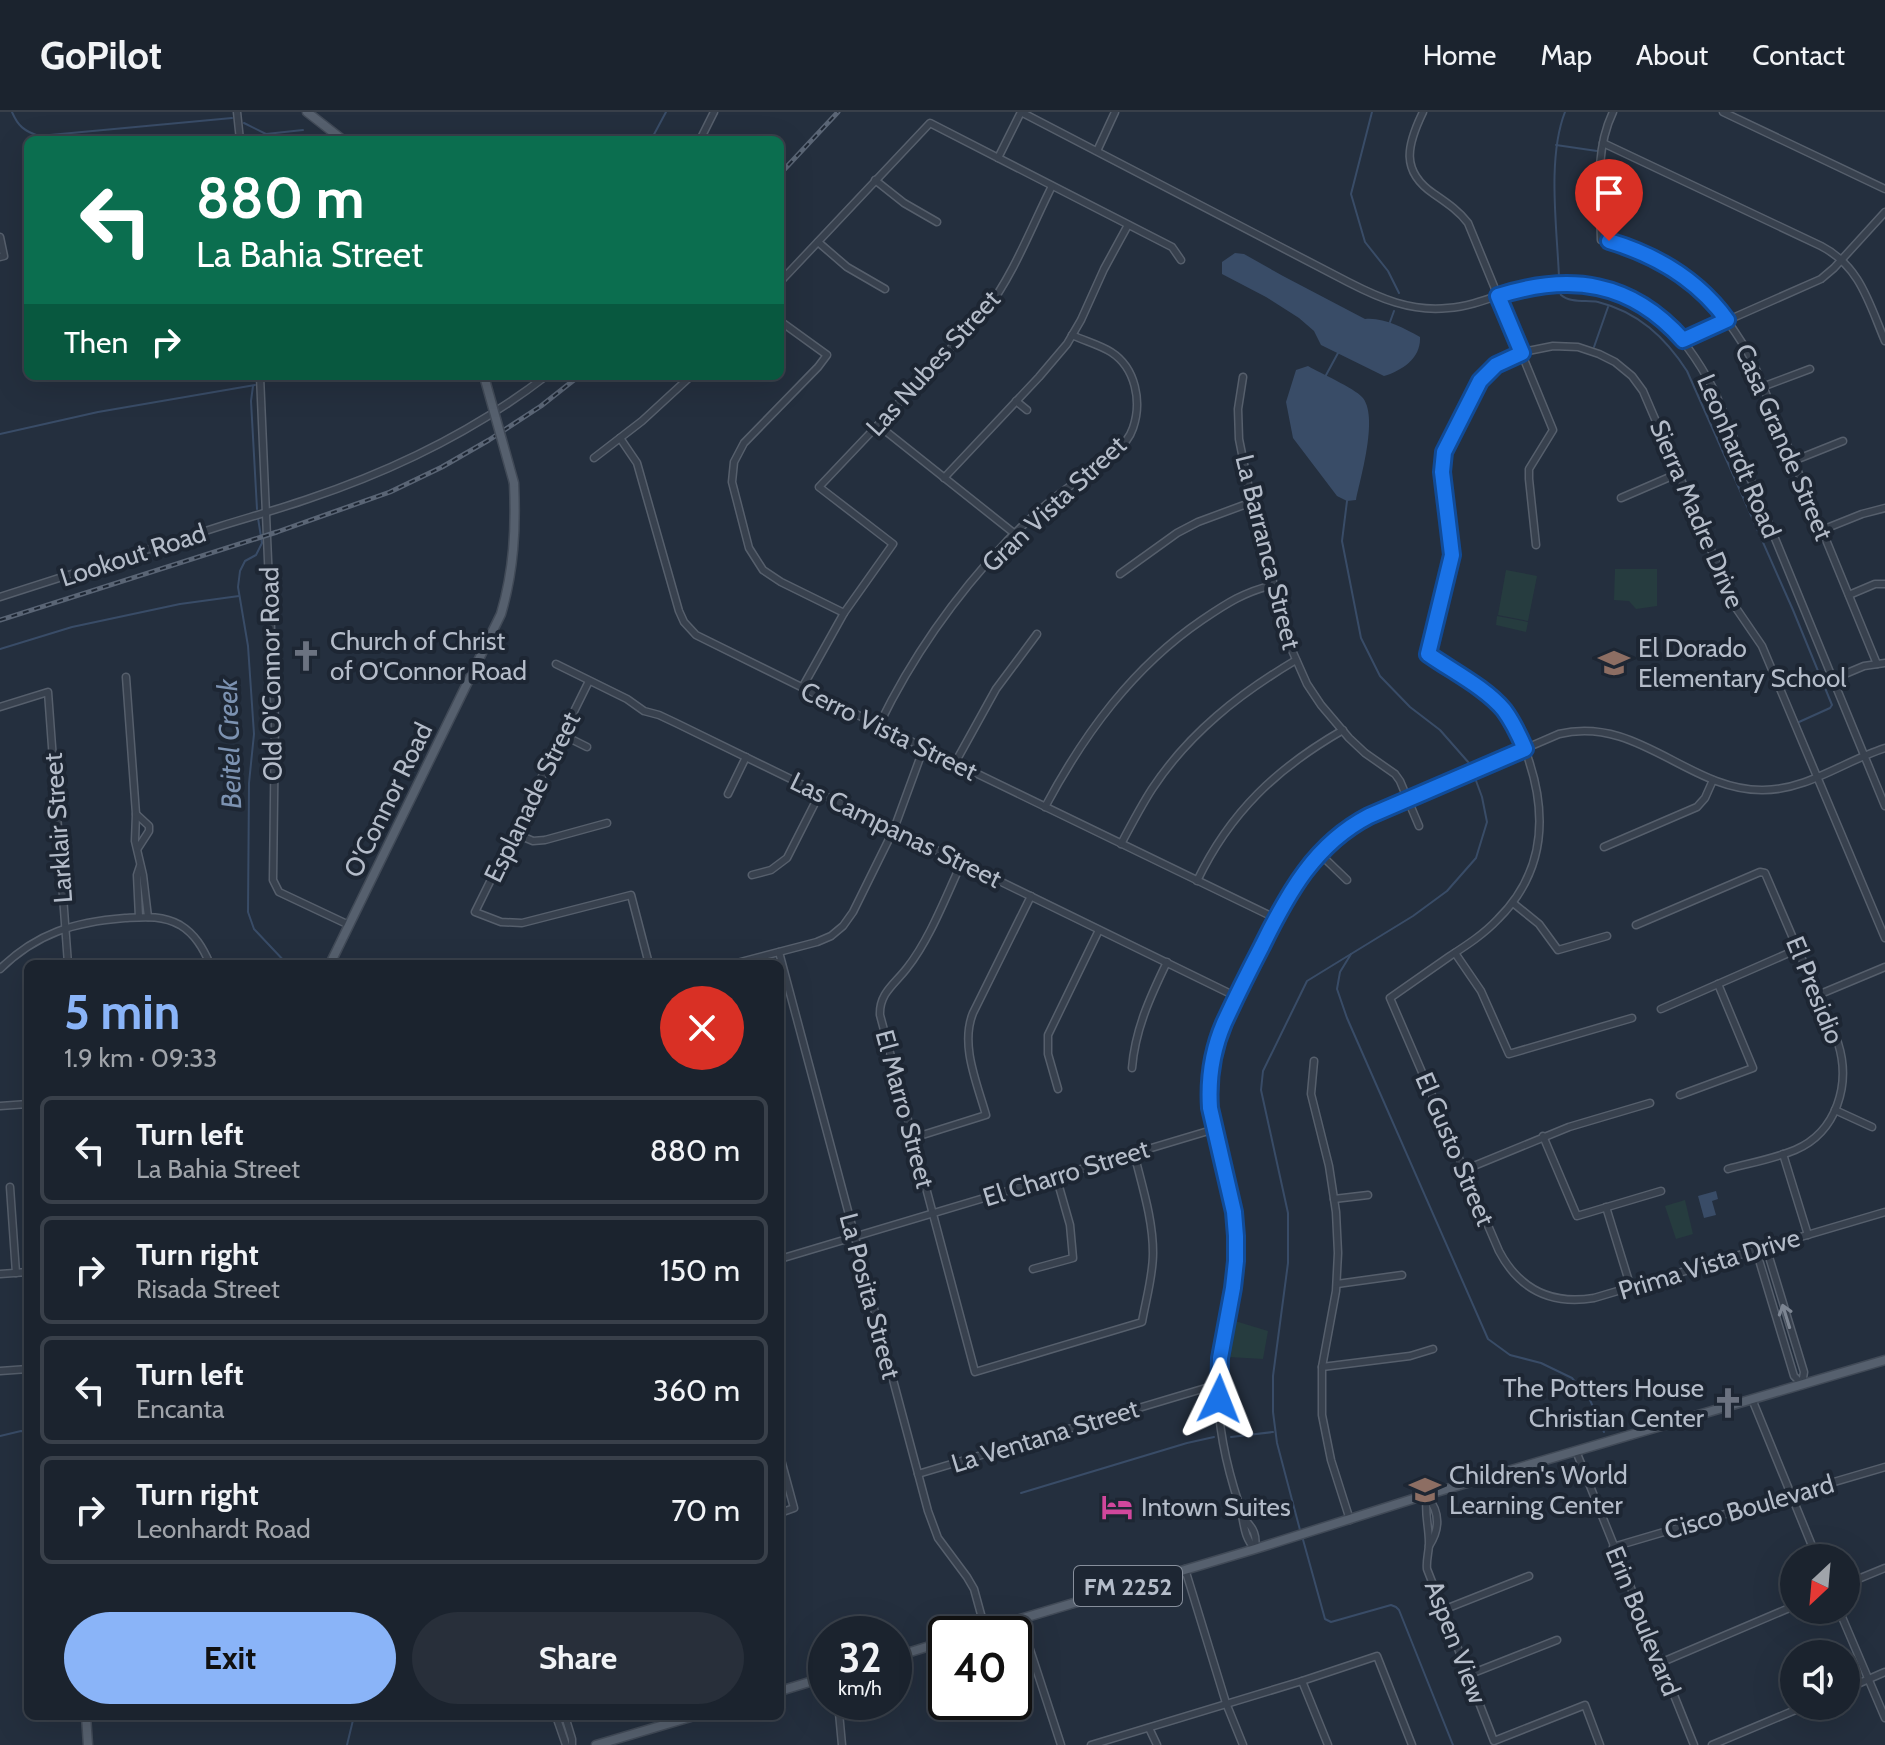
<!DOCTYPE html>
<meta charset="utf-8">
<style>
body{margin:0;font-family:Cabin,sans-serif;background:#282f3a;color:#f1f3f6;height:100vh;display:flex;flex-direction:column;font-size:30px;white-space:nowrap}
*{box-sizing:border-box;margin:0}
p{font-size:26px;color:#a0a4aa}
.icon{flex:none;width:44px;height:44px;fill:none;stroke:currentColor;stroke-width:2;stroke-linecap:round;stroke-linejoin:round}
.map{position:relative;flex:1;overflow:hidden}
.sheet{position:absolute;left:24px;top:848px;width:760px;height:760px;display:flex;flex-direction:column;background:#1b232e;border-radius:12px;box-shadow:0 8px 32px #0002,0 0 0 2px #39404a}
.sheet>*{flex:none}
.banner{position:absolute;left:24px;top:24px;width:760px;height:244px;border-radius:12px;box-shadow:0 8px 32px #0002,0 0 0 2px #39404a;background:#0b6e4f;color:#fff;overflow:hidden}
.needle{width:52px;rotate:206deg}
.tools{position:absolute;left:1780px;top:1432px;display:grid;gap:16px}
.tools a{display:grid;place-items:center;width:80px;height:80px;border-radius:50%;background:#1b232e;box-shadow:0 8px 32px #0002,0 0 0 2px #39404a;font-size:40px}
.speed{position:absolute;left:808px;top:1504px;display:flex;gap:16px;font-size:40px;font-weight:700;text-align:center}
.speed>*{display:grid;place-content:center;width:104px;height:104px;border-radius:50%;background:#1b232e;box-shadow:0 8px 32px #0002,0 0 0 2px #39404a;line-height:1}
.speed small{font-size:20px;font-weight:400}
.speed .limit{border:4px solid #111;border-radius:12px;background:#fff;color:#111}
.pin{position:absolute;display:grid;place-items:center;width:68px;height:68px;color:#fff;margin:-82px -34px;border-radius:50% 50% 50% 0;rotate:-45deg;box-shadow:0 0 8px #0007}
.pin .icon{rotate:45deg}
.me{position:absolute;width:88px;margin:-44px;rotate:2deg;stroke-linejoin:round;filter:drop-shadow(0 0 6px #0008)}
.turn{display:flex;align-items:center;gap:28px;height:168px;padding:0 40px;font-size:36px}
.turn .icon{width:104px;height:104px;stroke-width:2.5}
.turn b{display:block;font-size:56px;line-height:68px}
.then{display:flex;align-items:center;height:76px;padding:0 40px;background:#0003;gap:16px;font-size:30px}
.round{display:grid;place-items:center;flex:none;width:84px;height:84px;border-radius:42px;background:#282f3a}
.summary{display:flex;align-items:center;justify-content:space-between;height:136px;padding:0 40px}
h1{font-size:48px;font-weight:700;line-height:60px;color:#8ab4f8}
.action{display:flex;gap:16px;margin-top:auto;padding:16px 40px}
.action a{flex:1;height:92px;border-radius:48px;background:#8ab4f8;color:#111;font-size:32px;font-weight:700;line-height:92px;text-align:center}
.action a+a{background:#282f3a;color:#f1f3f6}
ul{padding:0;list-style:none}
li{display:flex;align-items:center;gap:24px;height:108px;margin:0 16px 12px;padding:0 24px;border:4px solid #39404a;border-radius:12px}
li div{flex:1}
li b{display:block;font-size:30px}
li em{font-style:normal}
header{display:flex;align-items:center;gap:48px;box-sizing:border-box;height:112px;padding:0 40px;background:#1b232e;border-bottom:2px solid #39404a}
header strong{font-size:38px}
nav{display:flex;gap:44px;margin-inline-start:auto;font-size:28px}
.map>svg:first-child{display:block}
.green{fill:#263c3f}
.water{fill:#394c67}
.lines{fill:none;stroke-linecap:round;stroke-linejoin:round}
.stream{stroke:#394c67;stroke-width:2}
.minor-casing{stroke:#565f6c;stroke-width:9}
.major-casing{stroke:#414a57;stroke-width:11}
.minor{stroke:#38414e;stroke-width:6}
.major{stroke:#56606e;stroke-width:8}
.rail-casing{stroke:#5a6575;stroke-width:5}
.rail{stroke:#1d2633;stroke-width:2;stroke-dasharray:6;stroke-linecap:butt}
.major-bridge-casing{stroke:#414a57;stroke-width:11;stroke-linecap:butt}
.major-bridge{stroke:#56606e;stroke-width:8}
.oneway{stroke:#7c8592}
.route-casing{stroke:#114b97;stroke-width:20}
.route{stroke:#1a73e8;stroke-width:14}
.labels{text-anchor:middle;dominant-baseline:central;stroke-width:8;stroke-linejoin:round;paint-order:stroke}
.shield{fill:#1d2633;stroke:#878f9c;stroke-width:2}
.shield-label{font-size:24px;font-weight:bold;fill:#b4bcc9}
.street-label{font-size:26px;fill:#b4bcc9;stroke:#1d2633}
.poi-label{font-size:26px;fill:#b4bcc9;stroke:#1d2633;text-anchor:start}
.water-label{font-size:28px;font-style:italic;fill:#7c92b1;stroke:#1d2633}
</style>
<header>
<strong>GoPilot</strong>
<nav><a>Home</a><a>Map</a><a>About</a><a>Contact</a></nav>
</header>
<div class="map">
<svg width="1885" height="1633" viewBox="0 0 1885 1633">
<rect width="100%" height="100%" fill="#242f3e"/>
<g class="green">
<polygon points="1615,457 1657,457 1657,494 1636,497 1629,489 1614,488"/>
<polygon points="1506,458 1537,464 1528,509 1498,503"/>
<polygon points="1497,504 1528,510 1526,520 1496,513"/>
<polygon points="1685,1088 1693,1122 1676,1127 1665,1094"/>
<polygon points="1235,1209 1268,1219 1263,1247 1229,1245"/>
</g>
<g class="water">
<path d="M1235,141l9,1 39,22 82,43c18,-2 39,9 55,18 1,21 -17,33 -36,39l-63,-31 -7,-14 -15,-13 -33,-21 -44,-23v-12z"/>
<path d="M1308,254c12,7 46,22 54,31 17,18 -1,79 -6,103l-9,1 -10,-5 -44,-58 -7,-36 10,-32z"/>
<polygon points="1716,1079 1718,1087 1712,1089 1716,1103 1704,1106 1698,1084"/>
</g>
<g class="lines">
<g class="stream">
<path d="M12,0c6,14 12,19 27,24l193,-18"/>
<polyline points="1372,0 1351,82 1365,130 1388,159 1399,181"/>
<polyline points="244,11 266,22 303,18"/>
<polyline points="363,24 375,28"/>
<polyline points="651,28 666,0"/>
<polyline points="1556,33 1597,39"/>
<path d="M1559,165c-2,-49 -12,-119 6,-165"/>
<path d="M1560,180l1,3c9,8 25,5 37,7 40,10 67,35 89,69l106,239 39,95 -2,3 -31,14"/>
<polyline points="1390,210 1394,199"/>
<polyline points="1594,235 1608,195"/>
<polyline points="1325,265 1338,241 1340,240"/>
<polyline points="277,269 346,264"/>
<polyline points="253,274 251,289 257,397"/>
<polyline points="0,322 98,300 255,273"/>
<polyline points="1347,389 1342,429 1361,526 1380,564 1410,595 1440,618 1469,651"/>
<polyline points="258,406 262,431 256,443 245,449 240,459 238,475 248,534 254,622 249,671 248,800 254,817 287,852"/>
<polyline points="0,537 72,515 180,492 239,484"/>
<polyline points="1475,666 1482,685 1487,710 1476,746 1447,779 1413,804 1351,842 1340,860 1337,877 1347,906 1488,1227 1510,1243 1541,1251 1572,1266 1590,1288 1604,1320"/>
<polyline points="0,1324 21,1319 28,1320"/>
<polyline points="1231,1325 1273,1320"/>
<polyline points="1021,1381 1187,1331 1214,1325"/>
<polyline points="1300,1418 1277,1331 1273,1300 1273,1264 1288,1151 1288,1101 1261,978 1263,959 1307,869 1351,842"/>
<polyline points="1302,1424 1325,1507 1331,1510 1391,1493 1396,1495 1399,1498 1453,1633"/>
<polyline points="347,1633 354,1604"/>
</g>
<defs>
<g id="minor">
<polyline points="237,0 240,28"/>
<path d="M1021,0l327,170c31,16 63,30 100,26 27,-2 51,-14 77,-21 18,-4 37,-4 55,-2 67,6 104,48 134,105l171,416"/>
<path d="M1423,0c-16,33 -23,59 11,82 13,9 25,17 34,29l85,207 -24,39v10l7,66"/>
<path d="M1613,0c-19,39 -13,86 -12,128 71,15 119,59 152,122l124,302"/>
<polyline points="1723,0 1885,77"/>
<polyline points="700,28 714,0"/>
<path d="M1603,31l218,103c39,20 48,57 64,95"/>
<polyline points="1097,39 1115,0"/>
<polyline points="998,46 1021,0"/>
<polyline points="875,68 904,91 937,110"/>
<polyline points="0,125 4,144 0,145"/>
<polyline points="818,130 847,155 885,177"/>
<polyline points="780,170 930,11 1172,135 1181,148"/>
<polyline points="780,209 827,243 818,255 744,331 734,350 732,370 749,436 763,458 781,470 844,501"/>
<polyline points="1683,228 1821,167 1834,156 1885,100"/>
<polyline points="260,264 275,609 273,768 279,780 349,813"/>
<polyline points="1243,265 1238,297 1239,327 1250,382 1268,443 1280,507 1287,527 1307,572 1321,593 1349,626 1365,641 1395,662 1400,669 1419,714"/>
<polyline points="1762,275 1810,257"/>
<polyline points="1016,289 1027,298"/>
<polyline points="878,313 1015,422"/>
<polyline points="620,326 637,351 679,499 684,510 696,523 955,651 1275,806"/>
<polyline points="594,346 642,309 691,264"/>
<polyline points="1793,349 1843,329"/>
<polyline points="944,366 1039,265 1067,232 1081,208 1104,157 1128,113"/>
<polyline points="1621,386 1679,361"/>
<polyline points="1822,418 1862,402 1885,396"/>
<polyline points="1120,462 1177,421 1198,410 1252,390"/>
<polyline points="1849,483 1875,472 1885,472"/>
<path d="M0,485c74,-24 147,-47 221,-71 29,-9 58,-17 87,-27 84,-28 168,-69 238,-123"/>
<polyline points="556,552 627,587 644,599 659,603 676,611 1237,885"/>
<polyline points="126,565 136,702 135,729 143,763 148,805"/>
<polyline points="1833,567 1864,554 1885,551"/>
<polyline points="589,569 475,800 501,810 522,811 631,783 649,852"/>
<path d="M802,576l42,-75 49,-69 -74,-57 166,-175c29,-38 46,-84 67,-126"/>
<polyline points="0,595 48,580 68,852"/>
<path d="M879,613c33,-68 76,-129 128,-184 16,-16 33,-32 50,-45 22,-19 67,-40 76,-68 9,-26 3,-60 -22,-76 -11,-7 -26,-11 -39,-17"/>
<polyline points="563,623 587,635"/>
<polyline points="955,651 996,577 1037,522"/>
<polyline points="728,682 746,645"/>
<path d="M1045,695c39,-73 88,-140 157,-187 25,-17 42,-28 71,-35"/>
<polyline points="136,702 149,714 149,719 138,736"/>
<polyline points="514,721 533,729 545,728 607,711"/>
<path d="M1121,732c10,-19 20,-38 31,-55 37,-56 87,-95 144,-129"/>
<polyline points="1604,735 1697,695 1705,686 1713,668"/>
<polyline points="1319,741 1347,768"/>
<path d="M962,750c-16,34 -32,77 -55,106 -12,16 -28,25 -27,47l95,357 167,-50c4,-23 11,-46 11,-69 0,-34 -11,-67 -19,-100"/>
<polyline points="752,763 771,758 787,746 820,681"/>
<path d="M1197,769c33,-69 80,-113 146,-151"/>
<polyline points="1513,791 1539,812 1558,838 1607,824"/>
<polyline points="139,805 137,763 140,754"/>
<path d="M1636,813l124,-53 5,1 73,170c13,41 -1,89 -43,107 -22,9 -45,13 -67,19"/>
<path d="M1885,826l-123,-292 -26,-38 -93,-217 -11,-15 -17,-14 -16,-8 -21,-7 -25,-1 -25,5 -32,14 -16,16 -32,59 -5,18 -1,14 10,83 -24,99c10,7 19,14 30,21 14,9 28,16 39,28 16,16 26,37 32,58 19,58 14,113 -31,158 -14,15 -31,26 -48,37 -20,14 -40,28 -60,42l109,253c20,38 52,54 95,47l291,-86"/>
<polyline points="779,840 928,1399 938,1426 967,1465 974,1477 985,1517"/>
<polyline points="1455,841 1481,879 1509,942 1632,906"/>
<polyline points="733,852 817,830 831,824 843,814 853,800 894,717 924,635"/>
<path d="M0,857c37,-36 74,-47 125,-51 19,-1 37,-3 55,7 15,9 23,23 30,39"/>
<polyline points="1818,883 1885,855"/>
<polyline points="1661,897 1798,837"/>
<polyline points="1314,949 1311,982 1329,1054 1336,1100 1338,1141 1336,1179 1322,1255 1322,1303 1331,1348 1350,1408"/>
<path d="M1132,956c3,-38 18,-71 35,-106"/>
<polyline points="1058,977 1048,942 1048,923 1099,818"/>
<polyline points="1680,983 1753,956 1718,872"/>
<polyline points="0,994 28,992"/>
<polyline points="1835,998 1872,1015"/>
<polyline points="1543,1024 1577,1104 1661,1079"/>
<path d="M913,1026l73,-23c-9,-32 -26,-70 -13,-102l58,-117"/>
<polyline points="1783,1042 1808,1123"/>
<polyline points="1464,1058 1569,1015 1650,991"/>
<polyline points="10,1075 16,1161"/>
<polyline points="1334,1087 1368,1083"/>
<polyline points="1606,1095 1631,1176"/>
<polyline points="1766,1135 1804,1260 1802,1272"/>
<polyline points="1756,1138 1794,1264 1802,1272"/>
<polyline points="780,1147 1215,1017"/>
<polyline points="1033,1157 1073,1146 1070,1113 1056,1064"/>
<polyline points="0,1162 28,1160"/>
<polyline points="1337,1172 1402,1163"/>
<polyline points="1322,1255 1410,1244 1433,1237"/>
<polyline points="0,1259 28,1257"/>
<polyline points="1752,1287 1817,1446"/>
<polyline points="1576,1339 1694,1633"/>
<polyline points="780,1344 794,1396 780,1401"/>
<polyline points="918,1362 1219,1272"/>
<path d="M1427,1384c-3,16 2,30 2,47 0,9 -3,17 -2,26l67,172 91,-36 15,40"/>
<path d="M1427,1384c13,16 13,33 2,50"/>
<path d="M1244,1407c10,9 13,17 11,30"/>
<polyline points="1613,1435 1885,1355"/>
<path d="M1255,1437c-13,-14 -10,-28 -16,-45 -16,-48 -26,-100 -19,-150 6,-39 18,-76 16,-115 -1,-50 -25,-96 -27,-145 -1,-25 5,-48 15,-71 12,-26 25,-52 38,-77 26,-53 53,-102 107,-130l190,-82c79,-19 130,57 204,56 44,0 81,-29 122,-42"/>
<polyline points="1185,1457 1226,1591 1243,1633"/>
<polyline points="1846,1472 1885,1456"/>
<polyline points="1443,1498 1529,1464"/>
<polyline points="1839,1498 1885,1606"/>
<polyline points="1020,1507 1061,1633"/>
<polyline points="1660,1551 1794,1494"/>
<polyline points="1468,1563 1557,1528"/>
<polyline points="1302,1569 1328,1633"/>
<polyline points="1846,1577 1885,1560"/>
<polyline points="838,1590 842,1633"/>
<polyline points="556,1604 566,1633"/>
<polyline points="565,1604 572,1627 572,1633"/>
<polyline points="1149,1616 1157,1633"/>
<polyline points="1091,1633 1302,1569 1377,1544 1412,1633"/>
<polyline points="1712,1633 1805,1594"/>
</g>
<g id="major">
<polyline points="307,0 343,28"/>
<path d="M330,852l171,-350c13,-44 15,-86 13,-131"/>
<polyline points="970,1522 1255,1437 1416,1386 1885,1248"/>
<polyline points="894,1545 946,1529"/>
<polyline points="780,1579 826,1565"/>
<polyline points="86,1604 88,1633"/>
<polyline points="596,1633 694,1604"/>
</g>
</defs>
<use href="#minor" class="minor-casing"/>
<use href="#major" class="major-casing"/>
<use href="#minor" class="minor"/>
<use href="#major" class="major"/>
<defs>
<g id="rail">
<polyline points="780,62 838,0"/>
<polyline points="0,508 277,420 390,380 442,355 489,328 541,294 579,264"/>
</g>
</defs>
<use href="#rail" class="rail-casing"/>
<use href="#rail" class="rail"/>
<defs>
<polyline id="major-bridge" points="484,264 514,371"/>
</defs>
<use href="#major-bridge" class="major-bridge-casing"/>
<use href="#major-bridge" class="major-bridge"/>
</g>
<defs><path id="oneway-shaft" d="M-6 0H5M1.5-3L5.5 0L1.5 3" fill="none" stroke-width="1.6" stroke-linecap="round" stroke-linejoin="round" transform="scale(2)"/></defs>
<use class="oneway" href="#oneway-shaft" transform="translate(1786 1204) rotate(-107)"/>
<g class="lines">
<defs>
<path id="route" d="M1219,1287l1,-41 13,-70 3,-27v-25l-2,-24 -24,-104c-2,-30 2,-57 14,-85 12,-26 25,-52 38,-77 26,-53 53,-102 107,-130l156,-67c-6,-14 -12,-27 -21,-39 -18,-22 -52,-39 -76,-56l24,-99 -10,-83 2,-20 36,-71 16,-16 26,-12 -24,-57c72,-23 133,-15 185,44l44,-20c-29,-40 -71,-65 -118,-79"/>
</defs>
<use href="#route" class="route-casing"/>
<use href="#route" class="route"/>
</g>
<defs>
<symbol id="church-bare" viewBox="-9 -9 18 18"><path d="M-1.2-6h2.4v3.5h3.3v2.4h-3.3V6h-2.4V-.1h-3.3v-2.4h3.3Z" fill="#6b7280" stroke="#1d2633" stroke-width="2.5" paint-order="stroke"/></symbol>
<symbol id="school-bare" viewBox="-9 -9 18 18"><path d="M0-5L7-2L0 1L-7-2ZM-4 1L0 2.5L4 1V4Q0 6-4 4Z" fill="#8d6e63" stroke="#1d2633" stroke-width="2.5" paint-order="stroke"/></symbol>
<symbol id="hotel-bare" viewBox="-9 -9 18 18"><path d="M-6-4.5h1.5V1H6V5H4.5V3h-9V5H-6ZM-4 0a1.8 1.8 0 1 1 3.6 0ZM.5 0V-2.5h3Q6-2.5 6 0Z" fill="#d1479c" stroke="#1d2633" stroke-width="2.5" paint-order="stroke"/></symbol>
</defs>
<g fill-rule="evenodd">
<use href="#church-bare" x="284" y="522" width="44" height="44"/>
<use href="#school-bare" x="1592" y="529" width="44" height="44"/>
<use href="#church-bare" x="1706" y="1269" width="44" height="44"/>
<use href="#school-bare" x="1403" y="1356" width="44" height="44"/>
<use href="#hotel-bare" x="1095" y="1373" width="44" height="44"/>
</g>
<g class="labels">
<rect class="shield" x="1074" y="1454" width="108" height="40" rx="6"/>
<g class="shield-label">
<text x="1128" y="1474">FM 2252</text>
</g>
<g class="street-label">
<text transform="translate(933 251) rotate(-48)">Las Nubes Street</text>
<text transform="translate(1784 330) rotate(67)">Casa Grande Street</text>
<text transform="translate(1739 344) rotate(67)">Leonhardt Road</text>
<text transform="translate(1054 392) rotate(-43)">Gran Vista Street</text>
<text transform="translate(1697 402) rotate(67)">Sierra Madre Drive</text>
<text transform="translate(1268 440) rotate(76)">La Barranca Street</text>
<text transform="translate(133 443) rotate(-18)">Lookout Road</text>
<text transform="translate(271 562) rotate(-91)">Old O'Connor Road</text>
<text transform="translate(889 619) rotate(26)">Cerro Vista Street</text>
<text transform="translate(532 685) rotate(-64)">Esplanade Street</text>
<text transform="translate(388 688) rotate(-64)">O'Connor Road</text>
<text transform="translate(58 716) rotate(-94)">Larklair Street</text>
<text transform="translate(896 718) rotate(26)">Las Campanas Street</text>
<text transform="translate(1815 878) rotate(68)">El Presidio</text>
<text transform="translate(905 997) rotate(75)">El Marro Street</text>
<text transform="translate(1455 1037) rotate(67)">El Gusto Street</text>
<text transform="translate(1066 1061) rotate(-17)">El Charro Street</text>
<text transform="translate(1709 1152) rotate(-17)">Prima Vista Drive</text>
<text transform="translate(870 1184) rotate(75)">La Posita Street</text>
<text transform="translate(1045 1324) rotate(-17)">La Ventana Street</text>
<text transform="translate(1749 1395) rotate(-16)">Cisco Boulevard</text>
<text transform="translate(1643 1509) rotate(68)">Erin Boulevard</text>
<text transform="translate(1456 1530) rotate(69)">Aspen View</text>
</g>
<g class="poi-label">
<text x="330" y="529">Church of Christ<tspan x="330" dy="30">of O'Connor Road</tspan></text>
<text x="1638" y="536">El Dorado<tspan x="1638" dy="30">Elementary School</tspan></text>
<text x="1704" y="1276" text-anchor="end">The Potters House<tspan x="1704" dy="30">Christian Center</tspan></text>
<text x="1449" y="1363">Children's World<tspan x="1449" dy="30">Learning Center</tspan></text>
<text x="1141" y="1395">Intown Suites</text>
</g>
<g class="water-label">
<text transform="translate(229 632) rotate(-92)">Beitel Creek</text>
</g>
</g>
</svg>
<div class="tools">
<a><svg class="needle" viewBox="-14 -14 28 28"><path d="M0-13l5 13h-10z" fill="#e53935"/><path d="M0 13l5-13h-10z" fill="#a0a4aa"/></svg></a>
<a><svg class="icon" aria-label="sound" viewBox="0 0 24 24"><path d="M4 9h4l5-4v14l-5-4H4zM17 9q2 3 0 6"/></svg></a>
</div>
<div class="speed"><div>32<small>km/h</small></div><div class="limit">40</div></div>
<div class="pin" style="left:1609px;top:129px;background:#d93025"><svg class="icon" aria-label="arrive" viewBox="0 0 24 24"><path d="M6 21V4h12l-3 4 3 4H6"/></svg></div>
<svg class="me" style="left:1219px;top:1287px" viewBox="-20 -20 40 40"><path d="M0-17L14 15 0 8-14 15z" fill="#1a73e8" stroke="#fff" stroke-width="4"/></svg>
<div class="banner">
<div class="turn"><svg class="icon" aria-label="left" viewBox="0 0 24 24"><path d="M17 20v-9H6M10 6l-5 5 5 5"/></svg><div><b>880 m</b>La Bahia Street</div></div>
<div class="then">Then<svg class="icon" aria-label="right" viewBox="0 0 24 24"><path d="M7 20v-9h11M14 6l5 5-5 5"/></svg></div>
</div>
<section class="sheet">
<div class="summary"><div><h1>5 min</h1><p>1.9 km · 09:33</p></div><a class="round" style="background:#d93025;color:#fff"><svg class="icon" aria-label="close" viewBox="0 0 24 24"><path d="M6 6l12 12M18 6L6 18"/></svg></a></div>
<ul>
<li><svg class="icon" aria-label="left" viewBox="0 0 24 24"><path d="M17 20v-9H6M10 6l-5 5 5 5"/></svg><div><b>Turn left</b><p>La Bahia Street</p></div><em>880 m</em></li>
<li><svg class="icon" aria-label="right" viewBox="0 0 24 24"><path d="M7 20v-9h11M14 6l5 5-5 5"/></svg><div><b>Turn right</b><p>Risada Street</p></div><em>150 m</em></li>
<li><svg class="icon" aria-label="left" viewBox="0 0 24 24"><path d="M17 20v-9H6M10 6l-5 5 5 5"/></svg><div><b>Turn left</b><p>Encanta</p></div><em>360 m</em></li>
<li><svg class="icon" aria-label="right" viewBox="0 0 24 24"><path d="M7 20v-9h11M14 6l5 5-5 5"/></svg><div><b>Turn right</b><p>Leonhardt Road</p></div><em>70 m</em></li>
</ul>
<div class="action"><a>Exit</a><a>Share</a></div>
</section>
</div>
